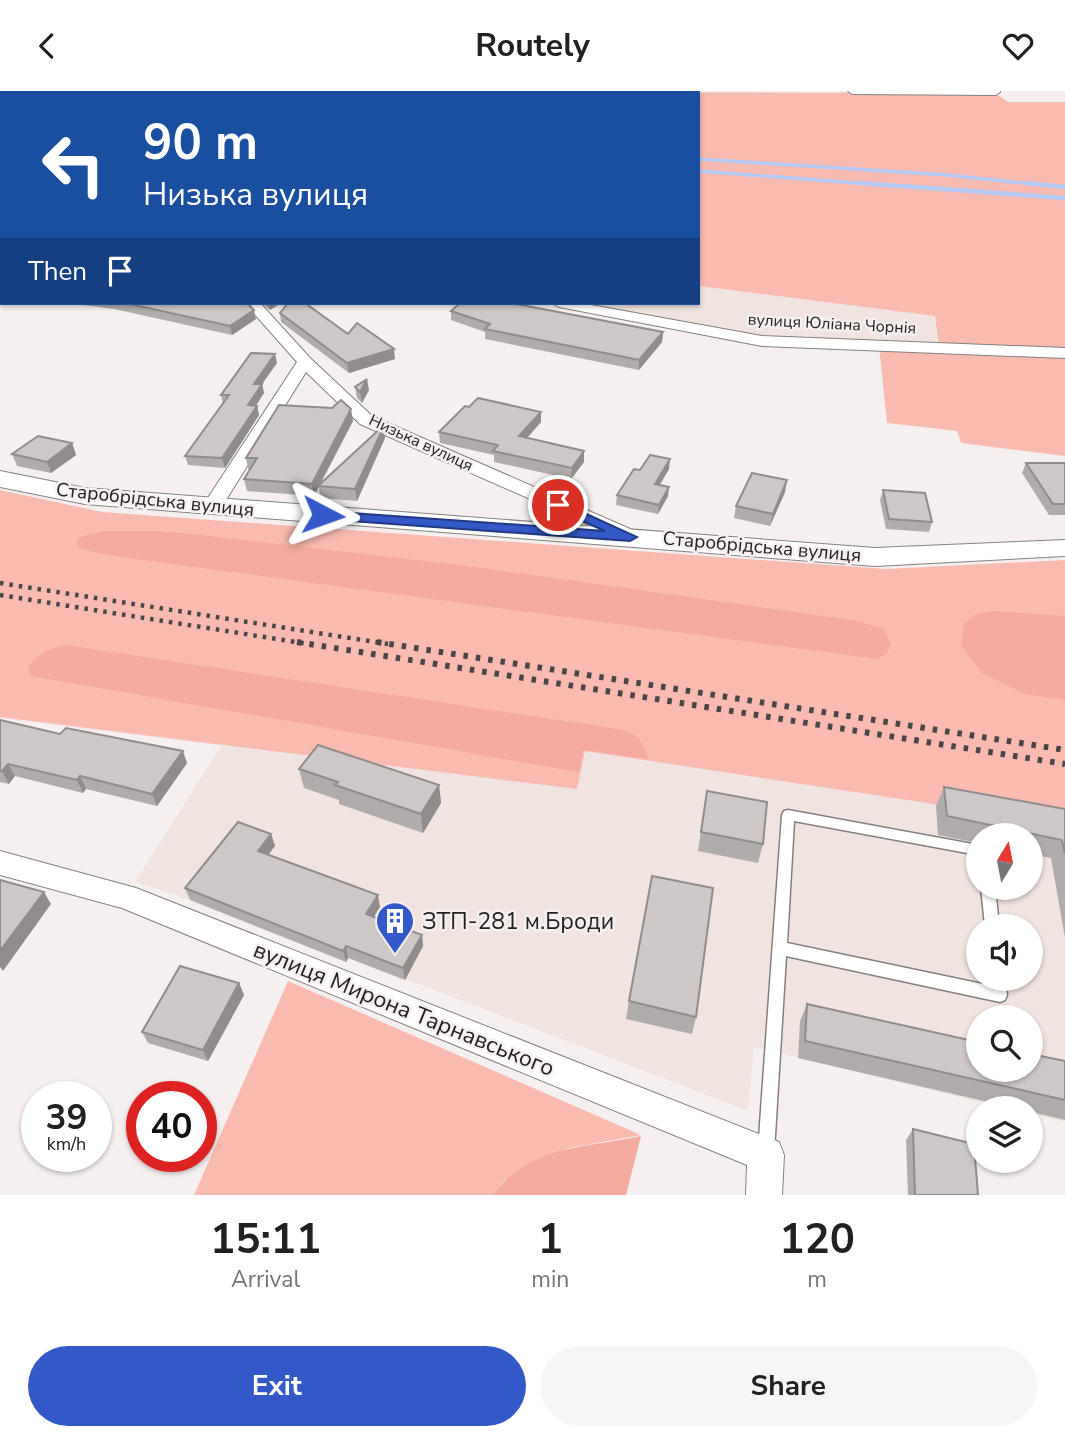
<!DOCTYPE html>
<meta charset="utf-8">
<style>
body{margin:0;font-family:"Nunito Sans",sans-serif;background:#f6f6f6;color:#202124;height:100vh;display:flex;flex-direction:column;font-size:26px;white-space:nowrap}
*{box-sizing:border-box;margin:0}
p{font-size:23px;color:#757577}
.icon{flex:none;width:38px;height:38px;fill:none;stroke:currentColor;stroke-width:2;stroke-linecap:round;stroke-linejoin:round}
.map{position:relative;height:1104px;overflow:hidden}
.sheet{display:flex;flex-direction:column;background:#fff;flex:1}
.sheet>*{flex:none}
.hud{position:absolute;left:0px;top:0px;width:700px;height:214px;box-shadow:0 2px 5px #0004;background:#1a4fa0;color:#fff;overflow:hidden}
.needle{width:46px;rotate:10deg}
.controls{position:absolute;left:966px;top:732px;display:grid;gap:14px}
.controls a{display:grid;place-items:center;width:77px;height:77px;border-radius:50%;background:#fff;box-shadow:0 2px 5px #0004;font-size:35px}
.speed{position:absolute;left:21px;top:990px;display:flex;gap:14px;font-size:35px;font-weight:700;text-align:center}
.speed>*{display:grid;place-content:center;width:91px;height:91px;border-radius:50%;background:#fff;box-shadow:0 2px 5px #0004;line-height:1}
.speed small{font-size:18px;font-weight:400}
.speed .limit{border:10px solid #d22;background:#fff;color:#111}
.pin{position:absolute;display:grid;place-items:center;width:60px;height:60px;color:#fff;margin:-30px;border:4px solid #fff;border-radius:50%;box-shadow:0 2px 7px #0007}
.me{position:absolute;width:77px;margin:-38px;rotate:94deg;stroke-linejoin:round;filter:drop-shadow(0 0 5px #0008)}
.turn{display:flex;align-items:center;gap:24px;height:147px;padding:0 28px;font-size:32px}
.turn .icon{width:91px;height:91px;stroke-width:2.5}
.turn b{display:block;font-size:49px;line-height:60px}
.then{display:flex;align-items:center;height:66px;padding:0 28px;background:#0003;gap:14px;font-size:26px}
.eta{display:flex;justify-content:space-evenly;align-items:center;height:119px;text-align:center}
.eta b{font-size:42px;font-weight:700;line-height:49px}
.button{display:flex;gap:14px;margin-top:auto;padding:14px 28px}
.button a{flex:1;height:80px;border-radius:42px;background:#3358c8;color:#fff;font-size:28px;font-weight:700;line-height:80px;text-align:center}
.button a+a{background:#f6f6f6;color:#202124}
header{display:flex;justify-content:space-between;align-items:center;height:91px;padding:0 28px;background:#fff;font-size:32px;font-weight:700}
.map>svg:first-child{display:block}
.built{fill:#f1e3e0;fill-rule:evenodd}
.green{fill:#f9bab0}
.forest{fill:#f5aa9f}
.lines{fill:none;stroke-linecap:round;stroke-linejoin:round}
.stream-far1{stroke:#b6caf8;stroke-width:3.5}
.stream{stroke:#b6caf8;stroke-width:4.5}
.lane-casing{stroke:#84807f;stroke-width:3}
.street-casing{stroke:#84807f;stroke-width:2}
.secondary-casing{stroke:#84807f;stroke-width:2}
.lane{fill:#fff;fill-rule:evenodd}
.street{fill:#fff;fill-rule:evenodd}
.secondary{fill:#fff;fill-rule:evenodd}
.rail-far1{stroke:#494646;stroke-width:4.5;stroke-dasharray:3.5 6;stroke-linecap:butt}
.rail{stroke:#494646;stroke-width:6;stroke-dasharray:4.5 8;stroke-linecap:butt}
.wall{fill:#b0acab}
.shaded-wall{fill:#908c8b}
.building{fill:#cdc8c7;stroke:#908c8b;stroke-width:2}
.route{fill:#3358c8;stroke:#213982;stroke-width:2}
.labels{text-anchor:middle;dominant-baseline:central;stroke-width:5;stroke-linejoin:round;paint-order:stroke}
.far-street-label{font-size:16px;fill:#232121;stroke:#f5f0ef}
.street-label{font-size:19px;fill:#232121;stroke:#f5f0ef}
.near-poi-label{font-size:23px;fill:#232121;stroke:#f5f0ef;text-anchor:start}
.near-street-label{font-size:23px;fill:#232121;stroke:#f5f0ef}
</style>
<header><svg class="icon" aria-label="back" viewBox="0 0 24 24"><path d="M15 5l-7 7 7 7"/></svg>Routely<svg class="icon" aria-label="heart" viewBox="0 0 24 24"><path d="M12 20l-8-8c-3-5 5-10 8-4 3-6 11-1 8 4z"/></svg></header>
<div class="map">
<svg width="1065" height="1104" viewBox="0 0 1065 1104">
<rect width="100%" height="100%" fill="#f5f0ef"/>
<g class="built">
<polygon points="698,195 935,225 938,256 762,250 559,212 698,212"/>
<path d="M0,444l772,244 293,45v298l-34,-8v-6h-27l-250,-61 -6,64 -399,-154 -3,5 -156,-62 -55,-18 86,-136 83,10 -304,-38zM978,744h53v52h-53zM978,835h53v52h-53zM978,926h53v52h-53z"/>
</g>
<g class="green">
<polygon points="0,0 995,2 1008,11 1065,11 1065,365 961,352 957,340 887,332 879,255 939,257 935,225 698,195 698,2 2,2 2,36"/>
<polygon points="0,399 102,421 886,478 1065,469 1065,733 585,660 577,698 0,626"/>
<polygon points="288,890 641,1044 569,1057 504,1090 493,1104 194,1104"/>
</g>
<g class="forest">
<polygon points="105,440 157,440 201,444 476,476 851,529 883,537 891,554 887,562 877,568 106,464 79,457 76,451 80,446"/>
<polygon points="995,520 1065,525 1065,609 1025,603 982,582 961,554 964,533 976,523"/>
<path d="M66,554l558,85c15,6 20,13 24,29l-65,-9 -4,22 -548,-96 -3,-9c11,-13 21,-19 38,-22z"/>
<path d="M641,1045l-15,59h-133c37,-50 92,-47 148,-59z"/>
</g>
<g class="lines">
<g class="stream-far1">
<polyline points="698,68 947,84 1042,94"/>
<polyline points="698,80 884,94"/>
</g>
<g class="stream">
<polyline points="860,92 1065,107"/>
<polyline points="1025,92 1065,96"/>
</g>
<defs>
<g id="lane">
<polygon points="788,719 978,754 978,764 794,730 787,852 992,895 991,887 1005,887 1007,904 1005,909 1000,911 786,865 774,1061 772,1067 766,1069 760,1067 758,1061 782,724 784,720"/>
<polygon points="981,796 995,796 999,835 985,835"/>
</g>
<g id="street">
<polygon points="848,0 1000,0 1000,1 996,4 852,3"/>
<polygon points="238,212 260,212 311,268 372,325 637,441 640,445 637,449 623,449 360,333 306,281 219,420 205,420 202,416 297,271 250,218"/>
<polygon points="552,212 580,212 762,245 1065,257 1065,267 762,255 559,216"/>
<polygon points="0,760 136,797 779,1051 784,1064 782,1104 746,1104 747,1074 122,817 0,784"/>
</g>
<polygon id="secondary" points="0,380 85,397 875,457 1065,449 1065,465 875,475 85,413 0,396"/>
</defs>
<use href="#lane" class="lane-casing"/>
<use href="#street" class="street-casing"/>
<use href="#secondary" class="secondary-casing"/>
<use href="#lane" class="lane"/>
<use href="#street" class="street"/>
<use href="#secondary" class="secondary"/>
<g class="rail-far1">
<polyline points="0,492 388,553"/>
<polyline points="0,504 308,553"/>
</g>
<g class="rail">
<polyline points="297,551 1065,673"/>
<polyline points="377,551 1065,659"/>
</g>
</g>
<g class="wall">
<polygon points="0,93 2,93 2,188 0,187"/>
<polygon points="68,212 247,212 256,228 232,244 114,218"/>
<polygon points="262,212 281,212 270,219"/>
<polygon points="451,220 663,241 662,251 639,279 485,248 485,241 451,229"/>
<polygon points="280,222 348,243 395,268 349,282 281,231"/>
<polygon points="277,272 262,293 264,302 255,315 257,315 259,324 225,377 188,374 185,365 223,313 221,304"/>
<polygon points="355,296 369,299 362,312 357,307"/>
<polygon points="353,330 319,394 384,335 385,347 357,410 320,407 319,396 314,405 247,400 244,388 250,378 248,378 246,367"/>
<polygon points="541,331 527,347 584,371 571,388 494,371 494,364 440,352 439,341"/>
<polygon points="72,352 76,364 51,382 17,375 12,363"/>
<polygon points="1026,372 1065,373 1065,424 1049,424 1022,382"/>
<polygon points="669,378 660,394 668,405 658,423 616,414 617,404 640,379"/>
<polygon points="883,399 932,431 929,441 886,438 880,409"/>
<polygon points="785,401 770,435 734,427 736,415"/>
<polygon points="0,629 60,643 187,672 157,715 86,698 83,702 15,685 9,693 0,691"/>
<polygon points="299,678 439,694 441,712 423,742 339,713 339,709 304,697"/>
<polygon points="944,696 1065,718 1065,847 1051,767 1031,763 1031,744 978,744 978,752 938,744 936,715"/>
<polygon points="707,700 763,753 758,772 698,760"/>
<polygon points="271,743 275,755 268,764 380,816 374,826 422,844 423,855 405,889 348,867 346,871 190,809 185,797"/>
<polygon points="239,892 244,904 208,970 148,952 142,941"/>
<polygon points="629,910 696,926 692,943 626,928"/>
<polygon points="807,913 1065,970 1065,1029 1031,1021 1031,1017 1014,1017 798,967 800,930"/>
<polygon points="913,1038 978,1104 908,1104 906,1049"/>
</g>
<g class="shaded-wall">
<polygon points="269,212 281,212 270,219"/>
<polygon points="254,219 256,228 232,244 230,235"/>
<polygon points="663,241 662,251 639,279 639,269"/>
<polygon points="394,258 395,268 349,282 347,272"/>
<polygon points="275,263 277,272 262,293 264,302 250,324 248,314 254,293"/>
<polygon points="367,288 369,299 362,312 360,301"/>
<polygon points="257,315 259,324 225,377 222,367"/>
<polygon points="351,318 353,330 314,405 312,393"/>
<polygon points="541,321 541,331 519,356 519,345"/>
<polygon points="384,335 385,347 357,410 355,398"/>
<polygon points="72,352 76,364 51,382 47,371"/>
<polygon points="584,360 584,371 571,388 572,377"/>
<polygon points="670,368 669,378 654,402 655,393"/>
<polygon points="787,389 785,401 770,435 773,423"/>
<polygon points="669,396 668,405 658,423 659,414"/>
<polygon points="183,660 187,672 157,715 152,703"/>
<polygon points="8,673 15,685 9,693 2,680"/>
<polygon points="80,685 86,698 83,702 77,689"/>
<polygon points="439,694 441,712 423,742 421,723"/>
<polygon points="271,743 275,755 262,772 258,760"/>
<polygon points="44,801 51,813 3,880 0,876 0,860"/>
<polygon points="378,804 380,816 368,834 366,823"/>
<polygon points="422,844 423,855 405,889 403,877"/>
<polygon points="346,855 348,867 346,871 343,860"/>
<polygon points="239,892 244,904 208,970 203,959"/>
</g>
<g class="building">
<polygon points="0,93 2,93 2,179 0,179 0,159 2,152 0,151"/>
<polygon points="125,212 247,212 254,219 230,235"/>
<polygon points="288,212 305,212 348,243 357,232 394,258 347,272 280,222"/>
<polygon points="460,212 511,212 663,241 639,269 485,238 490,233 451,220"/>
<polygon points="251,262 275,263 254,293 262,293 248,314 257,315 222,367 185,365 229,304 221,304"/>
<polygon points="367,288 360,301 355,296"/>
<polygon points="478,307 541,321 519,345 584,360 572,377 493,360 498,354 439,341 465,315 469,316"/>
<polygon points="341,309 351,318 312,393 244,388 257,367 246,367 279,314 332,317"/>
<polygon points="383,335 384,335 355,398 318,395"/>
<polygon points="38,345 72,352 47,371 12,363"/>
<polygon points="650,364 670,368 655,393 669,396 659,414 617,404 634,378 640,379"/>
<polygon points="1026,372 1065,372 1065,413 1053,413"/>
<polygon points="752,382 787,389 773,423 736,415"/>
<polygon points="883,399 925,402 932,431 889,428"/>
<polygon points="0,629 60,643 66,637 183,660 152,703 80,685 77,689 8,673 2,680 0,680"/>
<polygon points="318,654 439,694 421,723 335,694 338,691 299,678"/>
<polygon points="944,696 1065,718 1065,763 1062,749 947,725"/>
<polygon points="707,700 767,711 763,753 701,741"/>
<polygon points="238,731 271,743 258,760 378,804 366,823 422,844 403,877 346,855 343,860 185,797"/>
<polygon points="652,785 713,797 696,926 629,910"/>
<polygon points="0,789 44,801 0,860"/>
<polygon points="180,875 239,892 203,959 142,941"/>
<polygon points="807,913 978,951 978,978 1031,978 1031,963 1065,970 1065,1009 805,950"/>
<polygon points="913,1038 974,1053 978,1104 915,1104"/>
</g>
<polygon class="route" points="558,410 637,446 630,450 323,428 316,424 323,420 605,440 553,417 551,414"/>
<defs>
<symbol id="building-pin" viewBox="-11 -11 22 30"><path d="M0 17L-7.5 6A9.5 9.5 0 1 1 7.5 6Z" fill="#3358c8" stroke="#f5f0ef"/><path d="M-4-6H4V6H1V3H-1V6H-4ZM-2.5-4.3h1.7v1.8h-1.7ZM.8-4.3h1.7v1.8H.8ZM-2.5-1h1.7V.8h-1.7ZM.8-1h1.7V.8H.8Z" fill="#fff"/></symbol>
</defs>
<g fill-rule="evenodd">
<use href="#building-pin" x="373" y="808" width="44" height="60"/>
</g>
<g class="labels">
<g class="far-street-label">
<text transform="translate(832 233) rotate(3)">вулиця Юліана Чорнія</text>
<text transform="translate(421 352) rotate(25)">Низька вулиця</text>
</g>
<g class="street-label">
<text transform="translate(155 409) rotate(6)">Старобрідська вулиця</text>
<text transform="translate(762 456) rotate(5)">Старобрідська вулиця</text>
</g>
<g class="near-poi-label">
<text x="422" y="830">ЗТП-281 м.Броди</text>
</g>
<g class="near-street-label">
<text transform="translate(404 918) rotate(22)">вулиця Мирона Тарнавського</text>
</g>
</g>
</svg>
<div class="controls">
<a><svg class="needle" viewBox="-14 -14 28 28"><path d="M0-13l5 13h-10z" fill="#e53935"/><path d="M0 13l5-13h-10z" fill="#757577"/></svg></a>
<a><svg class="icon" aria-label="sound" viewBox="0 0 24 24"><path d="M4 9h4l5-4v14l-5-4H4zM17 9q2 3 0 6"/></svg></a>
<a><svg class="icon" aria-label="search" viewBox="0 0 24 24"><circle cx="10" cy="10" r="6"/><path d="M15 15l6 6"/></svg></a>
<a><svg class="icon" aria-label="layers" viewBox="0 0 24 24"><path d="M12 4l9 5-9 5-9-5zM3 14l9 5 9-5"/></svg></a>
</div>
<div class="speed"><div>39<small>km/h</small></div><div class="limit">40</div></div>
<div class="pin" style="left:558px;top:414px;background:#d93025"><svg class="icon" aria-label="arrive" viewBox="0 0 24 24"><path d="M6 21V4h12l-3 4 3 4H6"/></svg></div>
<svg class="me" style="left:323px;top:424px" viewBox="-20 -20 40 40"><path d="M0-17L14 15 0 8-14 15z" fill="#3358c8" stroke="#fff" stroke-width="4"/></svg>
<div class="hud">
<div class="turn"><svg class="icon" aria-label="left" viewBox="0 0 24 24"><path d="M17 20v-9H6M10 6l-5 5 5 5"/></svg><div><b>90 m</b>Низька вулиця</div></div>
<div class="then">Then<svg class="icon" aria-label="arrive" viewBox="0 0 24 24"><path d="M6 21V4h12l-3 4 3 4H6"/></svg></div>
</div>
</div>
<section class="sheet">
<div class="eta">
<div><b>15:11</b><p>Arrival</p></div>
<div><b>1</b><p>min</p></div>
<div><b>120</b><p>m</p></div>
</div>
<div class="button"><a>Exit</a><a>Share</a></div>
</section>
